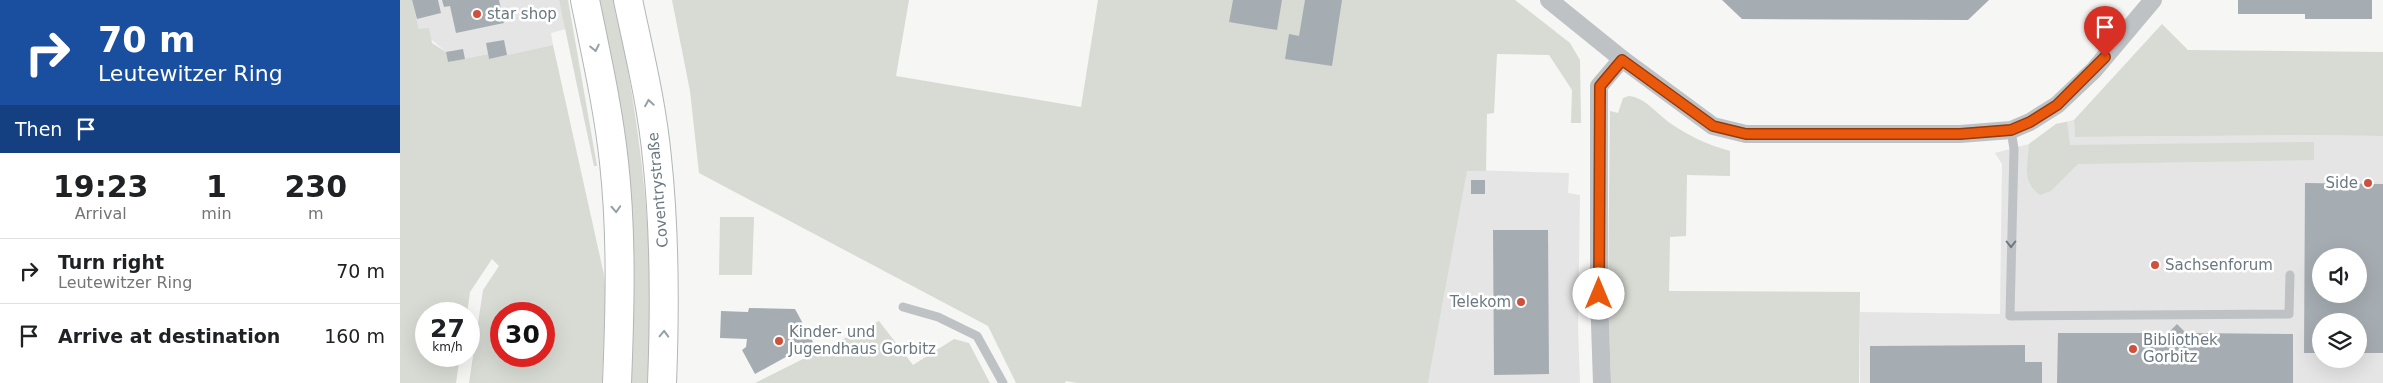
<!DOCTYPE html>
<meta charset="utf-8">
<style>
body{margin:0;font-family:"DejaVu Sans",sans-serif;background:#f6f6f6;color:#202124;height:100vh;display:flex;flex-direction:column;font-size:19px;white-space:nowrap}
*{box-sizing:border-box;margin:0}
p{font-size:16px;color:#757577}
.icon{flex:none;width:28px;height:28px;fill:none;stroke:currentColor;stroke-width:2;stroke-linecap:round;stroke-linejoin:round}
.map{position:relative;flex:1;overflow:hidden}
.details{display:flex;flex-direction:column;background:#fff;width:400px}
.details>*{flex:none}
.top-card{background:#1a4fa0;color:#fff;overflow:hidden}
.controls{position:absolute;left:1912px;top:248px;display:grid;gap:10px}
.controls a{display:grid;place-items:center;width:55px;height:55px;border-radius:50%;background:#fff;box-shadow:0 5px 20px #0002;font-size:25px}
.speed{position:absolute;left:15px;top:302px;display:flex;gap:10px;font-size:25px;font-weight:700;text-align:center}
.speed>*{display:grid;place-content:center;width:65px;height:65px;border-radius:50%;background:#fff;box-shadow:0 5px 20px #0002;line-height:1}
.speed small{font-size:12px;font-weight:400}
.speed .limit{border:8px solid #d22;background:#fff;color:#111}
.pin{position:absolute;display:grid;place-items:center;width:42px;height:42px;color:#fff;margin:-51px -21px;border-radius:50% 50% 50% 0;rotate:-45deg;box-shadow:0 0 5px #0007}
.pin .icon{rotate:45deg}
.me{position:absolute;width:55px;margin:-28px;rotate:0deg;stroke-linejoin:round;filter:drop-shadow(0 0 4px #0008)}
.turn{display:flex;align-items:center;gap:18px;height:105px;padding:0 15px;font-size:22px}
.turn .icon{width:65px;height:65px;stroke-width:2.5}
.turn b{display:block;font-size:35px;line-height:42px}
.then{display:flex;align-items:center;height:48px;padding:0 15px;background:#0003;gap:10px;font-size:19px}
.eta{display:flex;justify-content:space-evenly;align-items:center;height:85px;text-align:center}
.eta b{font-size:30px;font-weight:800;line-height:35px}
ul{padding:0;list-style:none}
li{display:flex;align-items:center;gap:15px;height:65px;padding:0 15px;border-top:1px solid #e0e0e0}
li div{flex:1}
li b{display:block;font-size:19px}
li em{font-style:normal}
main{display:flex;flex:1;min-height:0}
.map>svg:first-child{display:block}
.built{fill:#e4e5e4;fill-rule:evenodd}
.green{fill:#d7dbd3;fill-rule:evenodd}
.building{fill:#a6adb2;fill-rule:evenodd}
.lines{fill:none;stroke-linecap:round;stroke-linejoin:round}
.primary-casing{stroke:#b2b6b9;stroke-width:30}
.service{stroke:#bec2c5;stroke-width:9}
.minor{stroke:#bec2c5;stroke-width:18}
.primary{stroke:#fff;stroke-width:28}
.oneway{stroke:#96a0a7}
.oneway2{stroke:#697881}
.route-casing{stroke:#983908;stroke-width:12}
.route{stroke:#ea580c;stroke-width:9}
.poi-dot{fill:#cd513c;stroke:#fff;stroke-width:2}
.labels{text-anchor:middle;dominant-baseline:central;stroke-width:5;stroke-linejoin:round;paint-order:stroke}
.poi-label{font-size:15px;fill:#697881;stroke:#fff;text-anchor:start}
.street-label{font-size:15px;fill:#697881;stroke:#fff}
</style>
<main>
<section class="details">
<div class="top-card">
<div class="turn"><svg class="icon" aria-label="right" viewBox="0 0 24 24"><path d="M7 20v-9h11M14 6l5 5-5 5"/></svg><div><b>70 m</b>Leutewitzer Ring</div></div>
<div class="then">Then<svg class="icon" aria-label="arrive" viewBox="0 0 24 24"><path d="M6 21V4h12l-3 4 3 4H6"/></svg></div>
</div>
<div class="eta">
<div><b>19:23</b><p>Arrival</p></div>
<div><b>1</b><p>min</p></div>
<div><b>230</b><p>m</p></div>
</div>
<ul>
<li><svg class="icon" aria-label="right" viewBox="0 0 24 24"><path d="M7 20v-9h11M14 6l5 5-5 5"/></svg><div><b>Turn right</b><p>Leutewitzer Ring</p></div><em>70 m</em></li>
<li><svg class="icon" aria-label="arrive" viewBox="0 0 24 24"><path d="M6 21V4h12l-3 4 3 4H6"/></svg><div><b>Arrive at destination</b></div><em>160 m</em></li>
</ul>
</section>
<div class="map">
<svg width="1983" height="383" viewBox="0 0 1983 383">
<rect width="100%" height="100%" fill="#f6f6f4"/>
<g class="built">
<polygon points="12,0 159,0 166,29 151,33 153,45 89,59 88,54 48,62 46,52 19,29"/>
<path d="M1674,120l1,17 228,-2 80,1v247h-523v-71l140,2 2,-150 -7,-11 34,-9 27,-20zM1921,256h38v38h-38zM1921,321h38v38h-38z"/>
<polygon points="1067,170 1169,173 1168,193 1180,195 1178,328 1180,383 1028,383"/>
</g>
<g class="green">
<path d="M0,0h12l7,29 10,-1 3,15 14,9 2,10 40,-8 1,5 64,-14 51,230 2,21 -4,87h-133l14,-93 16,-24 -7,-7 -22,33 -3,22h-41v42h34l-4,27h-56zM101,314h43v42h-43z"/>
<polygon points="159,0 168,0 197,166 194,166"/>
<path d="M197,0h18c25,126 43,254 32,383h-17l3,-98z"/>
<polygon points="272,0 509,0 496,76 681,107 698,0 1115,0 1170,43 1180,60 1181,123 1171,123 1172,90 1149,55 1097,54 1094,113 1087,114 1086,171 1067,171 1028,383 1040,383 677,383 666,381 665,383 616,383 588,326 299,173 290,91"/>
<polygon points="1762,24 1788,50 1983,52 1983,136 1903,135 1675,137 1674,120"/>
<path d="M1229,96c17,2 28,18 41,27 19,13 38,22 60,28v25l-43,-1 -1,61 -16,1 -1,54 191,1 -1,91h-248l-3,-90 2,-182 8,2 5,-15z"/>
<path d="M1667,122l3,23 244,-3v18l-236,4 -27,27 -11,4c-19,-14 -12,-30 -11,-51l27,-20z"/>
<polygon points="320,217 354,217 352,275 319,275"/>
<polygon points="479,321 513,365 554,339 569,343 590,383 355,383"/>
</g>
<g class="building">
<polygon points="12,0 38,0 41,13 17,19"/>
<polygon points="42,0 99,0 104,23 56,33 50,6 44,7"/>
<polygon points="833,0 882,0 877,30 829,22"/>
<polygon points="905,0 942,0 932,66 885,59 889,34 899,36"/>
<polygon points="1322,0 1589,0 1568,20 1342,19"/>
<polygon points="1838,0 1972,0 1972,19 1905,19 1905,14 1838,14"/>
<polygon points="104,40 107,55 89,59 86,43"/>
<polygon points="63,49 65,59 48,62 46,52"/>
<rect x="1071" y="180" width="14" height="14"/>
<path d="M1905,183l78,1v169h-24v-32h-38v32h-17zM1921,256h38v38h-38z"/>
<polygon points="1093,230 1148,230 1149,374 1094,375"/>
<polygon points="349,308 395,309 413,342 355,374 342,350 346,347 347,339 320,338 321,311 348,312"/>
<polygon points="1777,324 1788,335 1791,335 1791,333 1893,334 1893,383 1657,383 1658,333 1762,333 1762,336 1765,336"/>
<polygon points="1625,345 1625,362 1642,362 1642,383 1470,383 1470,346"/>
</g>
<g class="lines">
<defs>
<g id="primary">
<path d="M185,0c11,54 23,107 29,162 8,73 6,148 3,221"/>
<path d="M228,0c11,52 24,105 29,158 8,75 8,150 5,225"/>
</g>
</defs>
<use href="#primary" class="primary-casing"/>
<g class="service">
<polyline points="1611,130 1614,149 1610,316 1889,314 1890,275"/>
<polyline points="503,307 538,317 577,336 603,383"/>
</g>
<g class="minor">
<polyline points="1149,0 1222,59 1313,126 1346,134 1560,134 1611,130 1630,122 1657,105 1694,70 1753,0"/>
<polyline points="1202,383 1199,294 1199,86 1222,59"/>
</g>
<use href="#primary" class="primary"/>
</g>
<defs><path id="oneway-chevron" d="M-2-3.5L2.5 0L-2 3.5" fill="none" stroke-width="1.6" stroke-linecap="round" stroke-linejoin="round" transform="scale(1.25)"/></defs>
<g class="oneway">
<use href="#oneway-chevron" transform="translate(195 48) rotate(78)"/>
<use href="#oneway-chevron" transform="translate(249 103) rotate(-99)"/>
<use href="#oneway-chevron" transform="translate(216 209) rotate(87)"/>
<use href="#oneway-chevron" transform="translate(264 334) rotate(-88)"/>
</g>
<use class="oneway2" href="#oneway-chevron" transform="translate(1611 244) rotate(90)"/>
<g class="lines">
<defs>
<polyline id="route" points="1199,294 1200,86 1222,60 1313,126 1346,134 1560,134 1611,130 1630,122 1657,105 1705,57"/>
</defs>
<use href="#route" class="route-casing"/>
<use href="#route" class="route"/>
</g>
<g class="poi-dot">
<circle cx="77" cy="14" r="5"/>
<circle cx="1968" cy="183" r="5"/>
<circle cx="1755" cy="265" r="5"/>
<circle cx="1121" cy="302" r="5"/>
<circle cx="379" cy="341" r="5"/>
<circle cx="1733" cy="349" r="5"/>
</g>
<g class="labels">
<g class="poi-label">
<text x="87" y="14">star shop</text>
<text x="1958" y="183" text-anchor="end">Side</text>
<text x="1765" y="265">Sachsenforum</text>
<text x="1111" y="302" text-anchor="end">Telekom</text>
<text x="389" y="332">Kinder- und<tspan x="389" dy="17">Jugendhaus Gorbitz</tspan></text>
<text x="1743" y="340">Bibliothek<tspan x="1743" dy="17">Gorbitz</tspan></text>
</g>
<g class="street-label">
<text transform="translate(258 190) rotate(-95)">Coventrystraße</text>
</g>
</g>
</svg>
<div class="controls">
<a><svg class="icon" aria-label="sound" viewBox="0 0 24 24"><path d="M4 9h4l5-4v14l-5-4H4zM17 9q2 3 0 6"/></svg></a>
<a><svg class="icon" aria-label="layers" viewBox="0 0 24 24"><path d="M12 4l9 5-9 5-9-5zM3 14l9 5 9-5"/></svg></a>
</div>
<div class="speed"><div>27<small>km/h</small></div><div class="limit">30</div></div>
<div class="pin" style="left:1705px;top:57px;background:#d93025"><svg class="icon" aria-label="arrive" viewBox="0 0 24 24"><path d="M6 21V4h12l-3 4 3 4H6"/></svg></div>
<svg class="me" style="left:1199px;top:294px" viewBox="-20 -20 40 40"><circle r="19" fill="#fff"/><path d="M0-13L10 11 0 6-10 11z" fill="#ea580c"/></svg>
</div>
</main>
